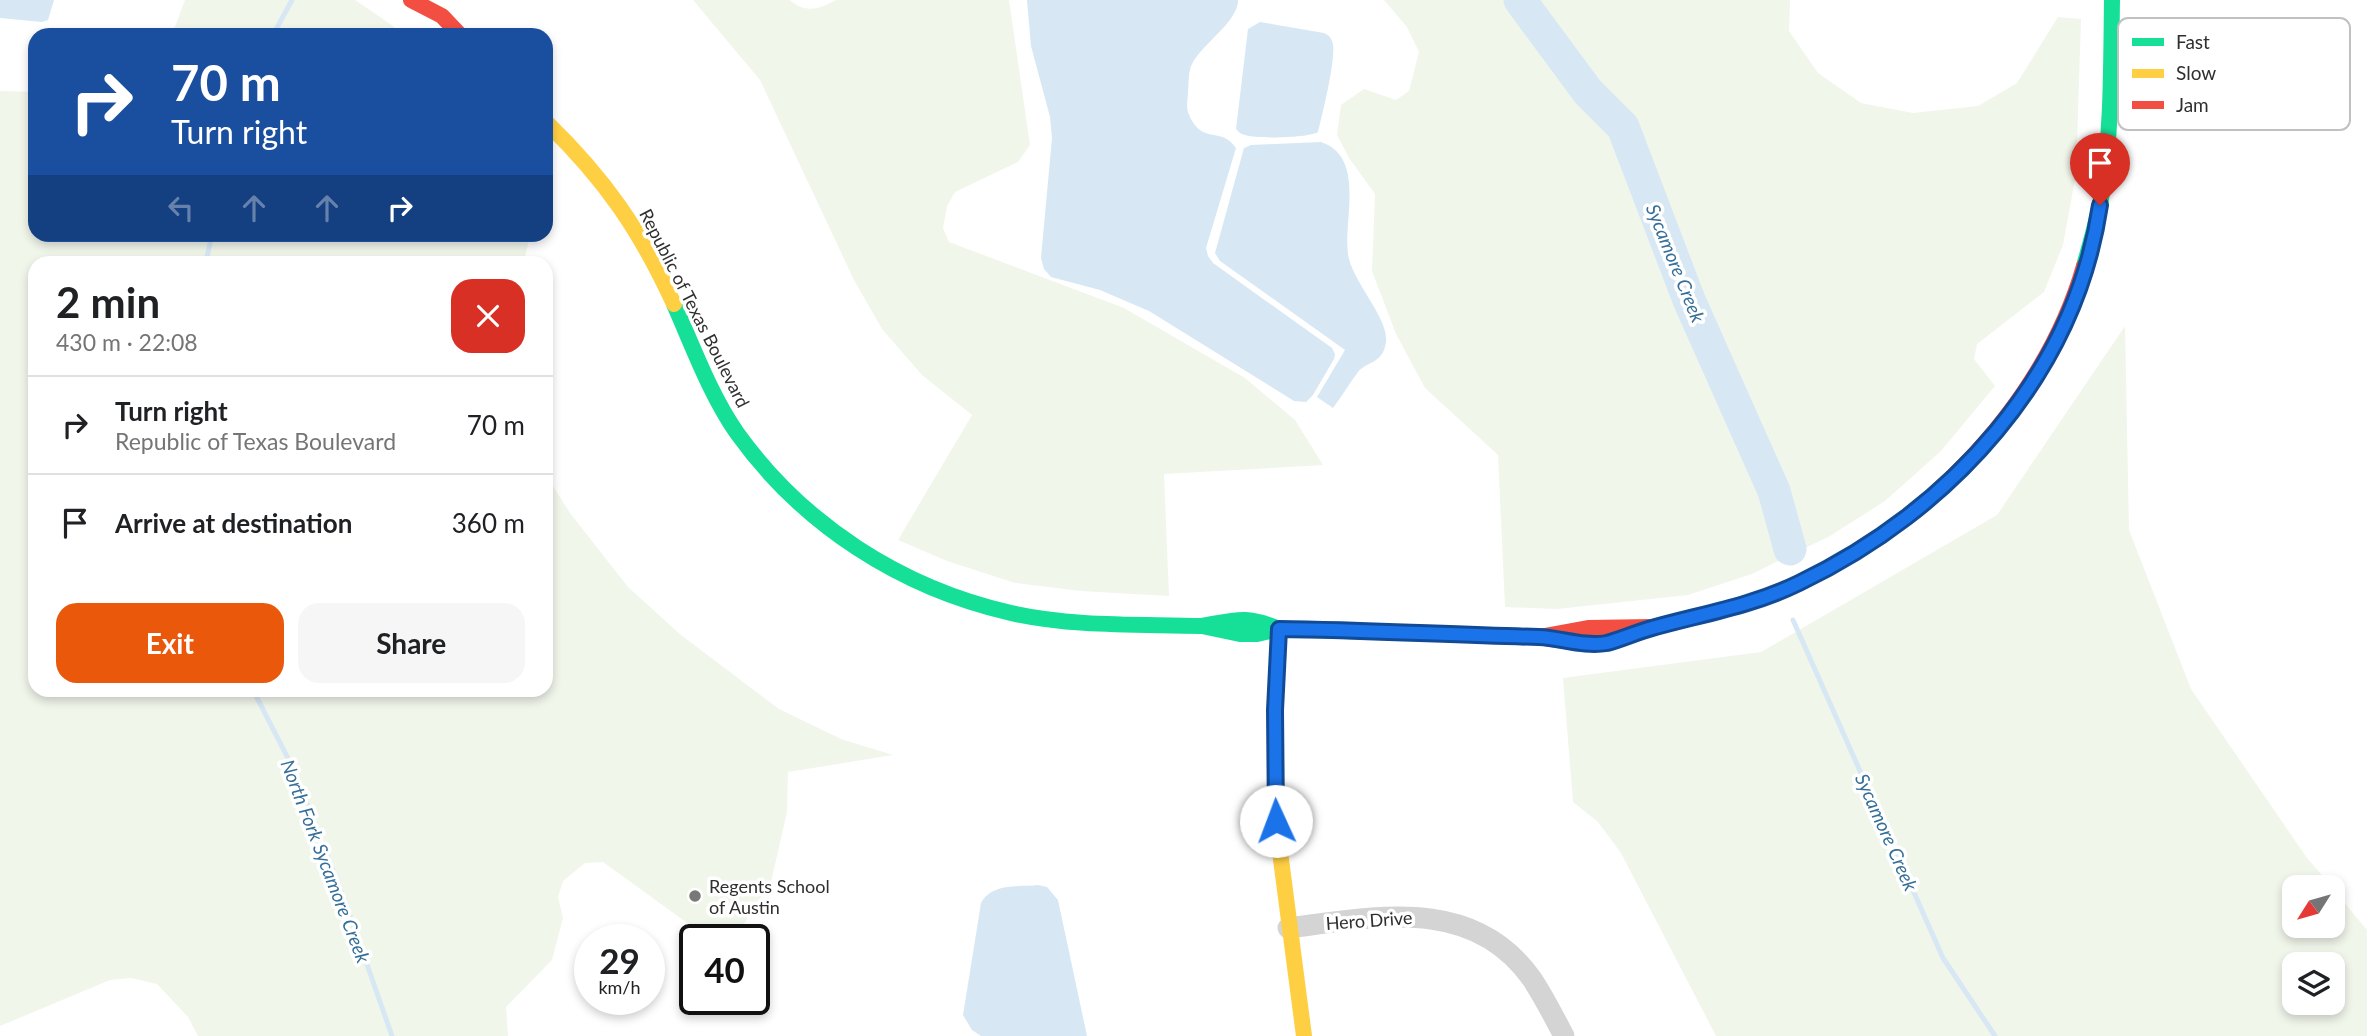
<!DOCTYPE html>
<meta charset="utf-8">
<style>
body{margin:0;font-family:Lato,sans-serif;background:#f6f6f6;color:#202124;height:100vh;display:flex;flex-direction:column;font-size:26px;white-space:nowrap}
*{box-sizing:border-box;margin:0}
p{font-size:23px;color:#757577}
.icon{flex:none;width:38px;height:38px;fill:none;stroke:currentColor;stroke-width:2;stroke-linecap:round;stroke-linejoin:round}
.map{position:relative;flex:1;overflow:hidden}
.panel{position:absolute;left:28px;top:256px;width:525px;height:441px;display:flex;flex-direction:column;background:#fff;border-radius:21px;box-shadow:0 4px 10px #0003}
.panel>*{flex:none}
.top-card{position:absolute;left:28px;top:28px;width:525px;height:214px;border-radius:21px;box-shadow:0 4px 10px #0003;background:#1a4fa0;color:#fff;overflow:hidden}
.needle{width:46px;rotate:233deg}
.tools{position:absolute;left:2282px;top:875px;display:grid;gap:14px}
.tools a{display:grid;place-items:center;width:63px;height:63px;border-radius:14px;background:#fff;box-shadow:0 4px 10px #0003;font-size:35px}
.speed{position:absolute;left:574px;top:924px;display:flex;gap:14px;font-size:35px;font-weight:700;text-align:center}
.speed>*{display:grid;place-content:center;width:91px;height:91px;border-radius:50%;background:#fff;box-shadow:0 4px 10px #0003;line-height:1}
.speed small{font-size:18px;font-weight:400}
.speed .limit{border:4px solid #111;border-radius:10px;background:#fff;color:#111}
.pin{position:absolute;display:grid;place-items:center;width:60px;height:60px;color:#fff;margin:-72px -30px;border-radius:50% 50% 50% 0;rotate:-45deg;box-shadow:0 0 7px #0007}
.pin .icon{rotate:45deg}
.me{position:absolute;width:77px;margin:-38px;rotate:358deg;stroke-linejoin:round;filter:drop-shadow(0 0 5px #0008)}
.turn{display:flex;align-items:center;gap:24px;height:147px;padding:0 28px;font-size:32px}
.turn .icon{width:91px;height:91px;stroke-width:2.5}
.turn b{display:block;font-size:49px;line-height:60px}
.lanes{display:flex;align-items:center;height:66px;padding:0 28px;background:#0003;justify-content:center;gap:35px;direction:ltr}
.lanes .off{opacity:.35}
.round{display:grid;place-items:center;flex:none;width:74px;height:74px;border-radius:21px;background:#f6f6f6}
.overview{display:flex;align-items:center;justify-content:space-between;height:119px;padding:0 28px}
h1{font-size:42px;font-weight:700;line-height:52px}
.button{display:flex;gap:14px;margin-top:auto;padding:14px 28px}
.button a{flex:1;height:80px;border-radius:21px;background:#ea580c;color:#fff;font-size:28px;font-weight:700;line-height:80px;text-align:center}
.button a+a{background:#f6f6f6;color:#202124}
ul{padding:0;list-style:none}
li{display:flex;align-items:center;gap:21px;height:98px;padding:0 28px;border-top:2px solid #e0e0e0}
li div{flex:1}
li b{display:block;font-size:26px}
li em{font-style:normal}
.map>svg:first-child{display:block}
.green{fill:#f1f6eb;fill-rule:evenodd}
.water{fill:#d7e8f4}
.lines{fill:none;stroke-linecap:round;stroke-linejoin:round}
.stream{stroke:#d7e8f4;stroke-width:5}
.river{stroke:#d7e8f4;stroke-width:33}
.street{stroke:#d4d4d4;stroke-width:21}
.fast{stroke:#16e098;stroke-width:16}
.slow{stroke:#ffcf43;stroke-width:16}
.jam{stroke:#f24e42;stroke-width:16}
.route-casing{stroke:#114b97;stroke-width:18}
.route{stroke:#1a73e8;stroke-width:12}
.poi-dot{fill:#787878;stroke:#fff;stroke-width:2.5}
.labels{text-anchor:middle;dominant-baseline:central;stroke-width:7;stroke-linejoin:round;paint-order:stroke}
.street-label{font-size:18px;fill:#2f2f2f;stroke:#fff}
.poi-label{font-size:18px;fill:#2f2f2f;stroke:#fff;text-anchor:start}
.water-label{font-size:19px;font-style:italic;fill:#356f99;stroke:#fff}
.key{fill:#fff;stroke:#c1c1c1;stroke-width:2}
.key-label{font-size:19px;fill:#2f2f2f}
</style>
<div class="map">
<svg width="2367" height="1036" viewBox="0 0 2367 1036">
<rect width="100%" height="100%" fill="#fff"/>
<g class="green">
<polygon points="185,0 355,0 389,23 403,35 172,35"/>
<path d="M693,0h97c15,14 30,9 46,0h173l21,145 -12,17 -63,30 -8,14 -4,22 6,14 175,66 121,70 50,42 28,45 -159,9 5,122 -88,-5 -66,-8 -68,-22 -49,-21 74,-125 -50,-40 -40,-46 -28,-49 -94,-200z"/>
<polygon points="1384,0 1790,0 1789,31 1818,73 1861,103 1913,113 1978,106 2017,83 2058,17 2081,19 2076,174 2063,245 2044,292 1977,344 1974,359 1995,386 1941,451 1885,501 1830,536 1752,574 1688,595 1557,609 1505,607 1498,455 1425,388 1396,334 1372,271 1375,194 1349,158 1337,135 1341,105 1364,89 1396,100 1409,91 1419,52 1407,27"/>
<polygon points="0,91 35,92 35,234 530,235 524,262 35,262 35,690 546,690 546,475 570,513 628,587 681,635 779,709 841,739 893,755 788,772 787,812 771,882 742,927 719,936 690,925 603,862 585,863 563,881 558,897 563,918 552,960 506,1007 508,1036 198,1036 188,1017 157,984 131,978 110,980 0,1026"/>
<path d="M2125,326l4,204 62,159 116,169 25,29h-38v39h39v-37l34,41v106h-651l-95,-183 -23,-31 -25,-20 -10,-124 198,-26 236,-137zM2333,964v39h-39v-39z"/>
</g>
<g class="water">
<polygon points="0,0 54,0 48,20 42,22 0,18"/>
<path d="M1027,0h211c1,21 -36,44 -46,64 -4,8 -3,18 -4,27 0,7 -2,15 0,21 13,35 33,13 48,36l-30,100 2,8 5,7 119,85 3,6 -1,5 -21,36 -7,7 -12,-1 -145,-90 -49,-21 -49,-13 -7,-8 -3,-11 11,-120 -2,-21 -19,-71z"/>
<path d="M1260,22l64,11c4,2 6,3 8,8 6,12 -10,74 -14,91 -9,6 -62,7 -73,3 -5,-1 -6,-3 -9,-6l12,-100z"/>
<path d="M1321,142c45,15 22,78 27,112 4,28 41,64 38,88 -3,22 -19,19 -28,30 -9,12 -16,24 -25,36l-16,-11 28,-47 -125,-89 -5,-8 29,-105 7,-3z"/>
<path d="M1038,885l9,2 11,13 29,136h-106l-9,-6 -9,-15 18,-112c11,-20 37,-16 57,-18z"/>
</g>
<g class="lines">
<g class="stream">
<polyline points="273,35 292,0"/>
<polyline points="206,262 212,234"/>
<polyline points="1793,620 1943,958 1995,1036"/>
<polyline points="253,690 294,770 347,907 392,1036"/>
</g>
<polyline class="river" points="1520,0 1588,92 1623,127 1689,300 1774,491 1790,549"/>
<path class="street" d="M1288,928c87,-11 185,-33 244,51 12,18 22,38 32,57"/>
<g class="fast">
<path d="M2084,266c7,-25 14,-48 18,-73 10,-64 9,-129 10,-193"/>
<path d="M674,304c19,43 36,90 63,129 66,92 164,155 274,180 62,14 128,11 191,13"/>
<path d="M1279,629c-33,-14 -43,-9 -77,-3l38,8h17l22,-5 260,8"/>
</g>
<g class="slow">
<path d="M546,122c59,57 94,108 128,182"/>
<path d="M1652,628c31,-9 63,-15 94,-25 77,-25 147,-69 206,-126"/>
<polyline points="1279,629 1275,710 1276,821 1304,1036"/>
</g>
<g class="jam">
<polyline points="411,0 442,16 460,35"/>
<path d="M1952,477c60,-57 109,-131 132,-211"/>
<polyline points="1652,628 1599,644 1578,643 1539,637 1588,628 1653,627"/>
</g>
</g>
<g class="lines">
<defs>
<path id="route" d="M1276,821l-1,-111 4,-81c87,1 173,6 260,8 22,1 45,10 68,6 15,-4 30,-11 45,-15 50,-14 100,-22 147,-45 151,-72 276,-208 301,-378"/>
</defs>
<use href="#route" class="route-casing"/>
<use href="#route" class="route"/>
</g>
<circle class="poi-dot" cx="695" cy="896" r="7"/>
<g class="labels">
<g class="street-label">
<text transform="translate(695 308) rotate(63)">Republic of Texas Boulevard</text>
<text transform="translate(1369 920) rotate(-4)">Hero Drive</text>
</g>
<g class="poi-label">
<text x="709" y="886">Regents School<tspan x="709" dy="21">of Austin</tspan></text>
</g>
<g class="water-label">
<text transform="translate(1676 263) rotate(68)">Sycamore Creek</text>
<text transform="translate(1887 832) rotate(66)">Sycamore Creek</text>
<text transform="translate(326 861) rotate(69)">North Fork Sycamore Creek</text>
</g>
</g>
<rect x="2118" y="18" width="232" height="112" rx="10" class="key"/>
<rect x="2132" y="38" width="32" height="8" fill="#16e098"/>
<rect x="2132" y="69" width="32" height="9" fill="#ffcf43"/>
<rect x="2132" y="101" width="32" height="8" fill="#f24e42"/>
<g class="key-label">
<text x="2176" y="49">Fast</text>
<text x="2176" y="80">Slow</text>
<text x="2176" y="112">Jam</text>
</g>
</svg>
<div class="tools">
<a><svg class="needle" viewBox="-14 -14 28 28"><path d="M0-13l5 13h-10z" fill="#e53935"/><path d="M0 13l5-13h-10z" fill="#757577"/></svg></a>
<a><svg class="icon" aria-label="layers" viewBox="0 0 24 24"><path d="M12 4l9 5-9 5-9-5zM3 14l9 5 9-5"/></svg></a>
</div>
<div class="speed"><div>29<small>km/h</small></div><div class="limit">40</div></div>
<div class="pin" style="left:2100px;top:205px;background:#d93025"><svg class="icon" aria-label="arrive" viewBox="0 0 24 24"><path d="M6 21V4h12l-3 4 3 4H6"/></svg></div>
<svg class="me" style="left:1276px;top:821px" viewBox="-20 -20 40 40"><circle r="19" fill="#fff"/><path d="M0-13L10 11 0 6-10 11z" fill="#1a73e8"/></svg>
<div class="top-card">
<div class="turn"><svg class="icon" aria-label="right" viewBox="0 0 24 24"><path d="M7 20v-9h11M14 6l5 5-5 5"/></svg><div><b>70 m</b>Turn right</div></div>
<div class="lanes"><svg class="icon off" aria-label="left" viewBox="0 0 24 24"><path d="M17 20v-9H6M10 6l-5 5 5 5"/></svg><svg class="icon off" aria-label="ahead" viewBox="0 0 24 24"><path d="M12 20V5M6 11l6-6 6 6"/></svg><svg class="icon off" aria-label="ahead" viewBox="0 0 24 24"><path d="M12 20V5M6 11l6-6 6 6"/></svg><svg class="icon" aria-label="right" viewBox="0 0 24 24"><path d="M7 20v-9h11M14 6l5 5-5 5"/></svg></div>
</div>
<section class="panel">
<div class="overview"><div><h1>2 min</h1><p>430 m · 22:08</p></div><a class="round" style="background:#d93025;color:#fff"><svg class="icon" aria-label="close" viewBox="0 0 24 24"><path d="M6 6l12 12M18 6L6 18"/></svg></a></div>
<ul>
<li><svg class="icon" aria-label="right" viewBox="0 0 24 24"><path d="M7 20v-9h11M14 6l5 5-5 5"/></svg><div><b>Turn right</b><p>Republic of Texas Boulevard</p></div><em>70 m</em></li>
<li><svg class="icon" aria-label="arrive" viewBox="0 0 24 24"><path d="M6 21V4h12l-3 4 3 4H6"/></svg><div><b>Arrive at destination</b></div><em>360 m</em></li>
</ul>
<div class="button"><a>Exit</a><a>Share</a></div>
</section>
</div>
